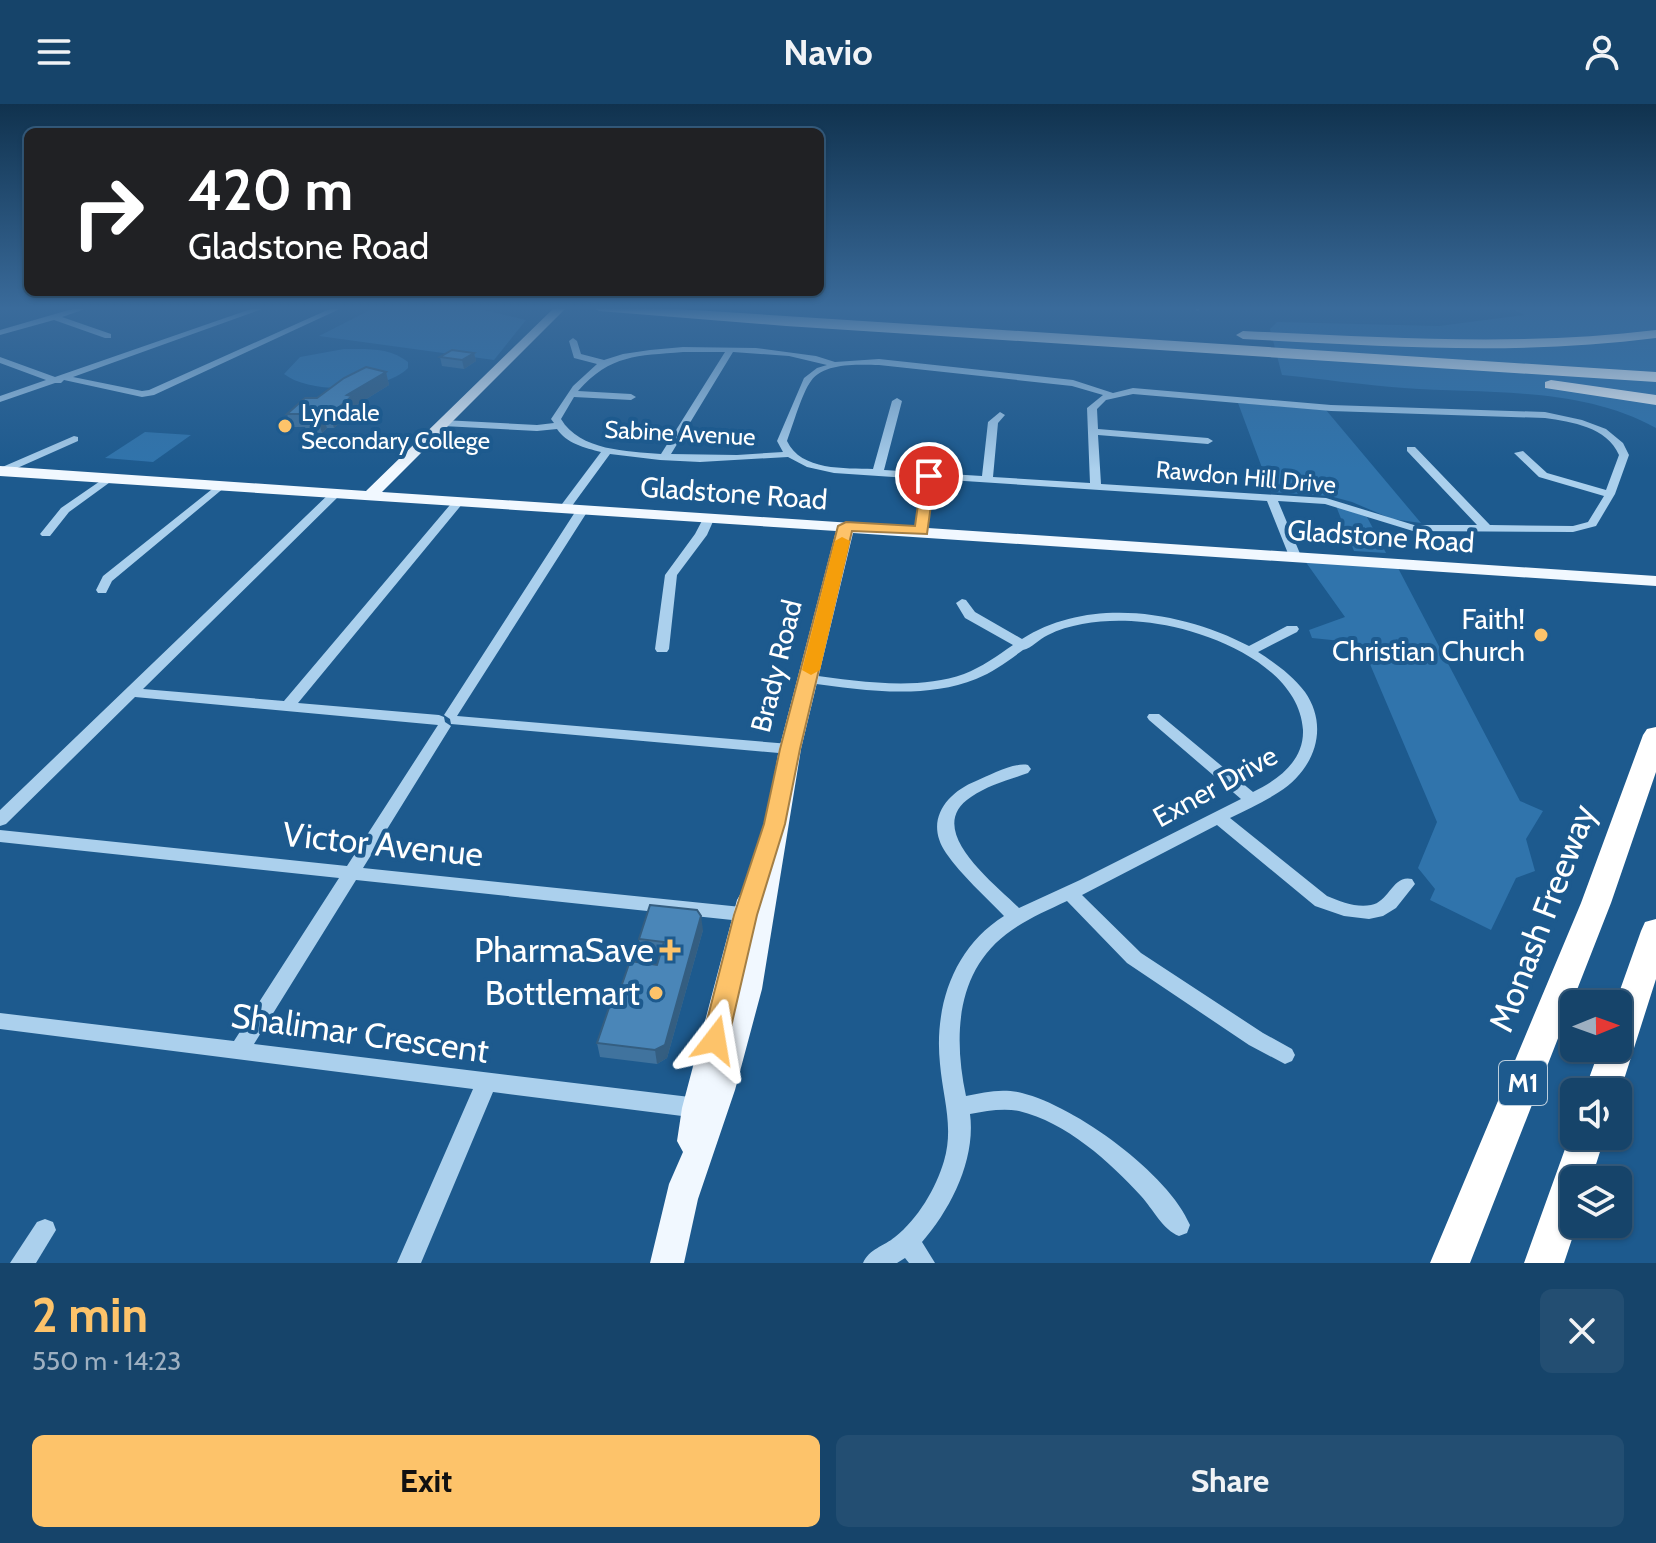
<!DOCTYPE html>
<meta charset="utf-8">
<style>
body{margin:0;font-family:Cabin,sans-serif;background:#234e72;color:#f1f3f6;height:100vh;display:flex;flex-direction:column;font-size:30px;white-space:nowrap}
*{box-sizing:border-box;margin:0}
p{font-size:26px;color:#9eb0c1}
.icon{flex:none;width:44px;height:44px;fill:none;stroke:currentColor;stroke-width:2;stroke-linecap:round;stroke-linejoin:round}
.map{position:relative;height:1159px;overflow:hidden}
.drawer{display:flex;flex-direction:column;background:#16446a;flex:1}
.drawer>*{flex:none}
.guide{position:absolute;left:24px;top:24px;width:800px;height:168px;border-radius:12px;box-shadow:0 2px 6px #0004,0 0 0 2px #355c7e;background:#202124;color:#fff;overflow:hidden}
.needle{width:52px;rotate:89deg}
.controls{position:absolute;left:1560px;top:886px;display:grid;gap:16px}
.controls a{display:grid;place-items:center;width:72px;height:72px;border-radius:12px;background:#16446a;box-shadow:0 2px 6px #0004,0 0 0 2px #355c7e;font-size:40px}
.pin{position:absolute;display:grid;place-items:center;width:68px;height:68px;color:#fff;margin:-34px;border:4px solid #fff;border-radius:50%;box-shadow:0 2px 8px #0007}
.me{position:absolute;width:88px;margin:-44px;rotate:14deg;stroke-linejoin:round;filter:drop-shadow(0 0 6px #0008)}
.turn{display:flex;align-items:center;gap:28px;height:168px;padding:0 32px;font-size:36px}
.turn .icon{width:104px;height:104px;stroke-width:2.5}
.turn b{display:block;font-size:56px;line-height:68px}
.round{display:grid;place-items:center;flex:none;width:84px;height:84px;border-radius:12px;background:#234e72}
.headline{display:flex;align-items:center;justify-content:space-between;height:136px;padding:0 32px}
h1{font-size:48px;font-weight:800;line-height:60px;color:#fdc36a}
.button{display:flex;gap:16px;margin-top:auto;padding:16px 32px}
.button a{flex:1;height:92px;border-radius:12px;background:#fdc36a;color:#111;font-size:32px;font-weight:800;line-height:92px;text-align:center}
.button a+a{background:#234e72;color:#f1f3f6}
header{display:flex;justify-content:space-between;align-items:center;height:104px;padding:0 32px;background:#16446a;font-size:36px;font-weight:800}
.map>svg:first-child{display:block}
.green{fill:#3074ac}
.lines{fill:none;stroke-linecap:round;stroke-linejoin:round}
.minor{fill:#abd0ed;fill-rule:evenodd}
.major{fill:#f1f8ff;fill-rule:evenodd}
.highway{fill:#fff;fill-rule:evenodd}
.wall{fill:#40739e}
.shaded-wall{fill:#345e81}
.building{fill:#4a86b8;stroke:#345e81;stroke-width:2}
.route{fill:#fdc36a;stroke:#a47f45;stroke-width:2}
.slow{fill:#f59e0b}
.poi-dot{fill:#fdc36a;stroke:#1d5a8e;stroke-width:3}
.labels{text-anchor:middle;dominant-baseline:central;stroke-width:8;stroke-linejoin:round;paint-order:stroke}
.far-poi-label{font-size:24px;fill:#fff;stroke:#1d5a8e;text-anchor:start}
.far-street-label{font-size:24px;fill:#fff;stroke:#1d5a8e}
.shield{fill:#1d5a8e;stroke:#bbcedd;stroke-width:2}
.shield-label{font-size:26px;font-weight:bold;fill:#fff}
.street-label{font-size:28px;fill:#fff;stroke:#1d5a8e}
.poi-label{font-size:28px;fill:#fff;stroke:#1d5a8e;text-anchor:end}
.near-street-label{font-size:34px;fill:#fff;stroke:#1d5a8e}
.near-poi-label{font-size:34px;fill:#fff;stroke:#1d5a8e;text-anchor:end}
</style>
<header><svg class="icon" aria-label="menu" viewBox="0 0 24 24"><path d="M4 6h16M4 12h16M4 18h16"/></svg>Navio<svg class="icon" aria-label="person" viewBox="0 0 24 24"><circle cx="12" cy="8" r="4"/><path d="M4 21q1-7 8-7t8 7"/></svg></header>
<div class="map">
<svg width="1656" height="1159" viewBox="0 0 1656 1159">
<rect width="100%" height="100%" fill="#1d5a8e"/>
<g class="green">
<polygon points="376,203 471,203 526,216 494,256 319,232"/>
<path d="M1520,203h136v121c-76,-42 -169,-34 -252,-40 -41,-3 -82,-9 -122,-13l-12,-46 7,-7 162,4 85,-11 -14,-7z"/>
<path d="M344,245c22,0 46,-2 64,13v6c-24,24 -97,27 -124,6l16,-17z"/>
<polygon points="1238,299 1326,306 1421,419 1392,415 1352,398 1330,392 1271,388"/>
<polygon points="145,328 191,331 153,358 105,354"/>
<polygon points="1336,402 1367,413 1386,449 1354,447"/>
<polygon points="1305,457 1398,464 1520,697 1543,707 1526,735 1535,767 1516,774 1491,826 1430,796 1435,785 1418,764 1437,718 1361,539 1312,534 1309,526 1345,513"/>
</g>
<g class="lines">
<g class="minor">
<polygon points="79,203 91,203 62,213 111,230 111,234 105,234 54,216 0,231 0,226"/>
<polygon points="191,203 201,203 197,205"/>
<polygon points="257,203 268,203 73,273 142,287 149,286 334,203 344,203 154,291 142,293 64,276 61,279 55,279 0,298 0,292 46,276 0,259 0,253 55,273"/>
<polygon points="1192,203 1200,203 1201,205 1197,207"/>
<path d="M573,234l4,3 4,13 23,6 19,-6 27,-4 33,-3 73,1 60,8 19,6 44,-3 194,21 40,13 20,-5 198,17 214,7 37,8 24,9 17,14 6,12 -14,39 -19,32 -23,6 -160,-1 -88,-27 -47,-3 23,55 -6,4 -6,-4 -22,-55 -333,-22 -6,52 -6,3 -6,-3 7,-52 -89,-6 -27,-6 -19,-10 -88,5 -40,-2 -50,-6 -41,56 -4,1 -6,-3 42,-56c-16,-4 -35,-9 -44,-23l-20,2 -94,-5 -5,-3 5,-3 94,5 17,-2 -3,-4 22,-33 24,-22 -23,-6 -5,-17zM683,248h42l-64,102c-34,-3 -81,-3 -100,-35l13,-22 57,3 5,-3 -5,-3 -53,-3c33,-37 59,-35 105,-39zM733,248l56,4 38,9 -10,3 -13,10 -27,63 6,11 -46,3 -66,-1zM879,261l193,21 31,9 -16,13 3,75 -97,-6 5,-54 7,-8 -5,-3 -12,10 -6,54 -98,-6 18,-69 -5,-3 -5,3 -19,68c-28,-1 -72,2 -86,-28 6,-16 15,-48 24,-60 14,-19 48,-16 68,-16zM1133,290l198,17 214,7c27,4 62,9 74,37l-13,35 -59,-17 -24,-22 -9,2 25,24 65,19 -16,26 -15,4 -83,-1 -75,-78h-8v4l70,74h-63l-88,-27 -225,-14 -3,-49 110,9 5,-3 -5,-3 -110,-9 -1,-20 9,-9z"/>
<polygon points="74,332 78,333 78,337 6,369 0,370 0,364"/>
<polygon points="109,371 113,372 113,376 69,408 50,432 42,432 40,430 61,404"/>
<polygon points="221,378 225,379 225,383 112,477 106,489 98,489 96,486 103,472"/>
<polygon points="336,386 341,389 340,391 143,585 284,597 455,395 463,395 463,399 298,599 439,611 444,613 445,618 451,622 363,764 751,804 757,806 760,811 757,816 751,818 356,776 254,940 698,994 705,997 708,1004 705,1011 698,1014 493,988 421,1159 397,1159 473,985 0,925 0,909 234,937 339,774 0,738 0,726 347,762 438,621 135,593 6,720 0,722 0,706 332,387"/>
<polygon points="583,402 589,405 457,612 790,640 798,645 795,649 790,650 451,620 450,615 444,611 577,405"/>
<polygon points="709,410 715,413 707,431 677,471 669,545 667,548 657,548 655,545 665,471 695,430 705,411"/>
<path d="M962,495l4,1 9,12 47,27c67,-43 160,-28 227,7l38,-20h10l2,3 -2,3 -39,20c17,11 34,23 47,40 25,36 9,78 -26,100 -15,10 -33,18 -49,26l97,78c14,6 30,12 44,9 18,-3 22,-31 41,-26l3,5 -19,24 -13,8 -14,3 -25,-3 -29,-10 -98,-81 -135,70 59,58 122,80 29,16 3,6 -3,6 -7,3 -36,-19 -122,-82 -60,-62c-19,9 -38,17 -55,29 -56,38 -59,105 -46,166 18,-4 37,-8 56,-3 53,13 147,81 168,132l-3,8 -8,3c-16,-6 -26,-27 -38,-40 -31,-34 -75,-74 -122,-85 -16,-3 -33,0 -49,3 6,45 -19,95 -48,128l13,21h-26l-4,-5 -8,5h-34c6,-14 21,-17 32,-26 23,-18 41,-49 49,-76 10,-34 -1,-63 -4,-97 -6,-57 13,-116 64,-148 -18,-19 -43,-41 -58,-63 -22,-32 0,-60 30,-72 14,-6 38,-19 52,-16l3,4 -3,4c-19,7 -40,12 -57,24 -49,32 23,86 48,111l61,-28 161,-81 -92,-79 -2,-3 2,-3h10l94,78c25,-12 51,-31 50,-62 -4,-67 -103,-103 -160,-108 -30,-3 -67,-1 -95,13 -9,4 -16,13 -25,15 -15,11 -30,22 -47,29 -53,21 -113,11 -167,4l-7,-4 7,-4c49,6 107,16 155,-1 18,-7 33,-18 49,-29l-48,-27 -9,-15z"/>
<polygon points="45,1115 53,1118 56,1126 36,1159 10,1159 37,1118"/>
</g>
<polygon class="major" points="555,203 567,203 382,388 1656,472 1656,482 853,429 801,645 762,885 735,986 698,1095 684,1159 650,1159 669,1080 683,1048 677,1037 682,1004 737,796 741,789 753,787 779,645 836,427 0,372 0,362 366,387"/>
<g class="highway">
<polygon points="592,203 647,203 1656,268 1656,278 786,222 599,207"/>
<path d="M1656,226v8c-138,18 -275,8 -413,1l-7,-4 7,-4c138,6 275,16 413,-1z"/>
<polygon points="1551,276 1656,291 1656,301 1545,284 1545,278"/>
<polygon points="1656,623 1656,668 1611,799 1470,1159 1430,1159 1581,799 1643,631 1647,625"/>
<polygon points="1656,815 1656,875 1620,988 1618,992 1618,988 1584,988 1600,944 1618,944 1618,900 1615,900 1641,827 1645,818"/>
<polygon points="1574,1020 1574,1032 1605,1032 1591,1076 1574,1076 1574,1120 1577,1120 1564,1159 1524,1159"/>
</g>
</g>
<g class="wall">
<polygon points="474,249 476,257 464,265 442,262 440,253"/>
<polygon points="386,268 389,281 355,302 355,305 334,324 327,324 322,329 307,328 305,323 291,323 287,310 317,294"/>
<polygon points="703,826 667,954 657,960 600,953 597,939 620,886 657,861 660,850 641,848 639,835"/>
</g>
<g class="shaded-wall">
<polygon points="474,249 476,257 464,265 462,256"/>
<polygon points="386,268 389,281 355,302 355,305 334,324 330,311 347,291"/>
<polygon points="323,311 327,324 322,329 318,316"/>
<polygon points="701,812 703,826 667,954 657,960 655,946"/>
</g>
<g class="building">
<polygon points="452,246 474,249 462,256 440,253"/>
<polygon points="366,263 386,268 347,291 352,292 330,311 323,311 318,316 303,315 309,310 287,310 305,294 317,294 344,274"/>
<polygon points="650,801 697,806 701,812 665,941 655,946 597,939 615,886 620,886 630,857 657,861 664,838 639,835"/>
</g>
<linearGradient id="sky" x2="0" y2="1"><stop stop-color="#10324e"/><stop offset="0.56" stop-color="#3a6b9b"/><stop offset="1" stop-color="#3a6b9b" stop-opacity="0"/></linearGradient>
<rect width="1656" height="365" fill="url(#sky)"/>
<polygon class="route" points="929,368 935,372 927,430 852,427 800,645 785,720 757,811 728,936 724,944 715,947 706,944 702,936 734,811 764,720 780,645 838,422 846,418 915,422 922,372"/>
<polygon class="slow" points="842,433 850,437 820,566 811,571 802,566 835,437"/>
<g class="poi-dot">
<circle cx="285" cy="322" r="8"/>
<circle cx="1541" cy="531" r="8"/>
<path d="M666 834h8v8h8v8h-8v8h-8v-8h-8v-8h8z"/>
<circle cx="656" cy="889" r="8"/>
</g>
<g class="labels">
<g class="far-poi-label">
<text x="301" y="308">Lyndale<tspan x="301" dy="28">Secondary College</tspan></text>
</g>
<g class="far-street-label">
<text transform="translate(680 329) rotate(3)">Sabine Avenue</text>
<text transform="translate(1246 373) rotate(5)">Rawdon Hill Drive</text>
</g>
<rect class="shield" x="1499" y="957" width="48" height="44" rx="6"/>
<g class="shield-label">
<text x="1523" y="979">M1</text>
</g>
<g class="street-label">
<text transform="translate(734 389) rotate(4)">Gladstone Road</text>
<text transform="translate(1381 432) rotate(4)">Gladstone Road</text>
<text transform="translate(776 562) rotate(-76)">Brady Road</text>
<text transform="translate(1215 682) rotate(-29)">Exner Drive</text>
</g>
<g class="poi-label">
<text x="1525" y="515">Faith!<tspan x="1525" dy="32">Christian Church</tspan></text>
</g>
<g class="near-street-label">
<text transform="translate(383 740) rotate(6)">Victor Avenue</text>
<text transform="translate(1542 814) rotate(-69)">Monash Freeway</text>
<text transform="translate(360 929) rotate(8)">Shalimar Crescent</text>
</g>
<g class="near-poi-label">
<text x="654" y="846">PharmaSave</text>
<text x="640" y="889">Bottlemart</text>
</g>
</g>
</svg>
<div class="controls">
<a><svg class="needle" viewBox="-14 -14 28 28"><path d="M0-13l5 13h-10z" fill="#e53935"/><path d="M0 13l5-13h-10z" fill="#9eb0c1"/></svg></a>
<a><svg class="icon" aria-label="sound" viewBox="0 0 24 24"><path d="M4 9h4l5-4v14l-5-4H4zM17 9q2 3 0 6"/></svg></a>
<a><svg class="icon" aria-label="layers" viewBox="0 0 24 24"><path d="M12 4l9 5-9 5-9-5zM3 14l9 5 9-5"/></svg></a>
</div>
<div class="pin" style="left:929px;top:372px;background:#d93025"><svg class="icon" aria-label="arrive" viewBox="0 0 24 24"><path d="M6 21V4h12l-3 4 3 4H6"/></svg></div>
<svg class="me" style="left:715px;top:936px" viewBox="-20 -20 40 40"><path d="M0-17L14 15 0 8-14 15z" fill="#fdc36a" stroke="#fff" stroke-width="4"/></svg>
<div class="guide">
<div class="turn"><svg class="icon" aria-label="right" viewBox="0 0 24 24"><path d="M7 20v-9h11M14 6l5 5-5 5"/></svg><div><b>420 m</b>Gladstone Road</div></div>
</div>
</div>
<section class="drawer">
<div class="headline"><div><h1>2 min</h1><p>550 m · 14:23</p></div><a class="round"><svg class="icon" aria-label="close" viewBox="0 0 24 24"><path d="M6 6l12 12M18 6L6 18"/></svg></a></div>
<div class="button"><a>Exit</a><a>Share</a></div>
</section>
